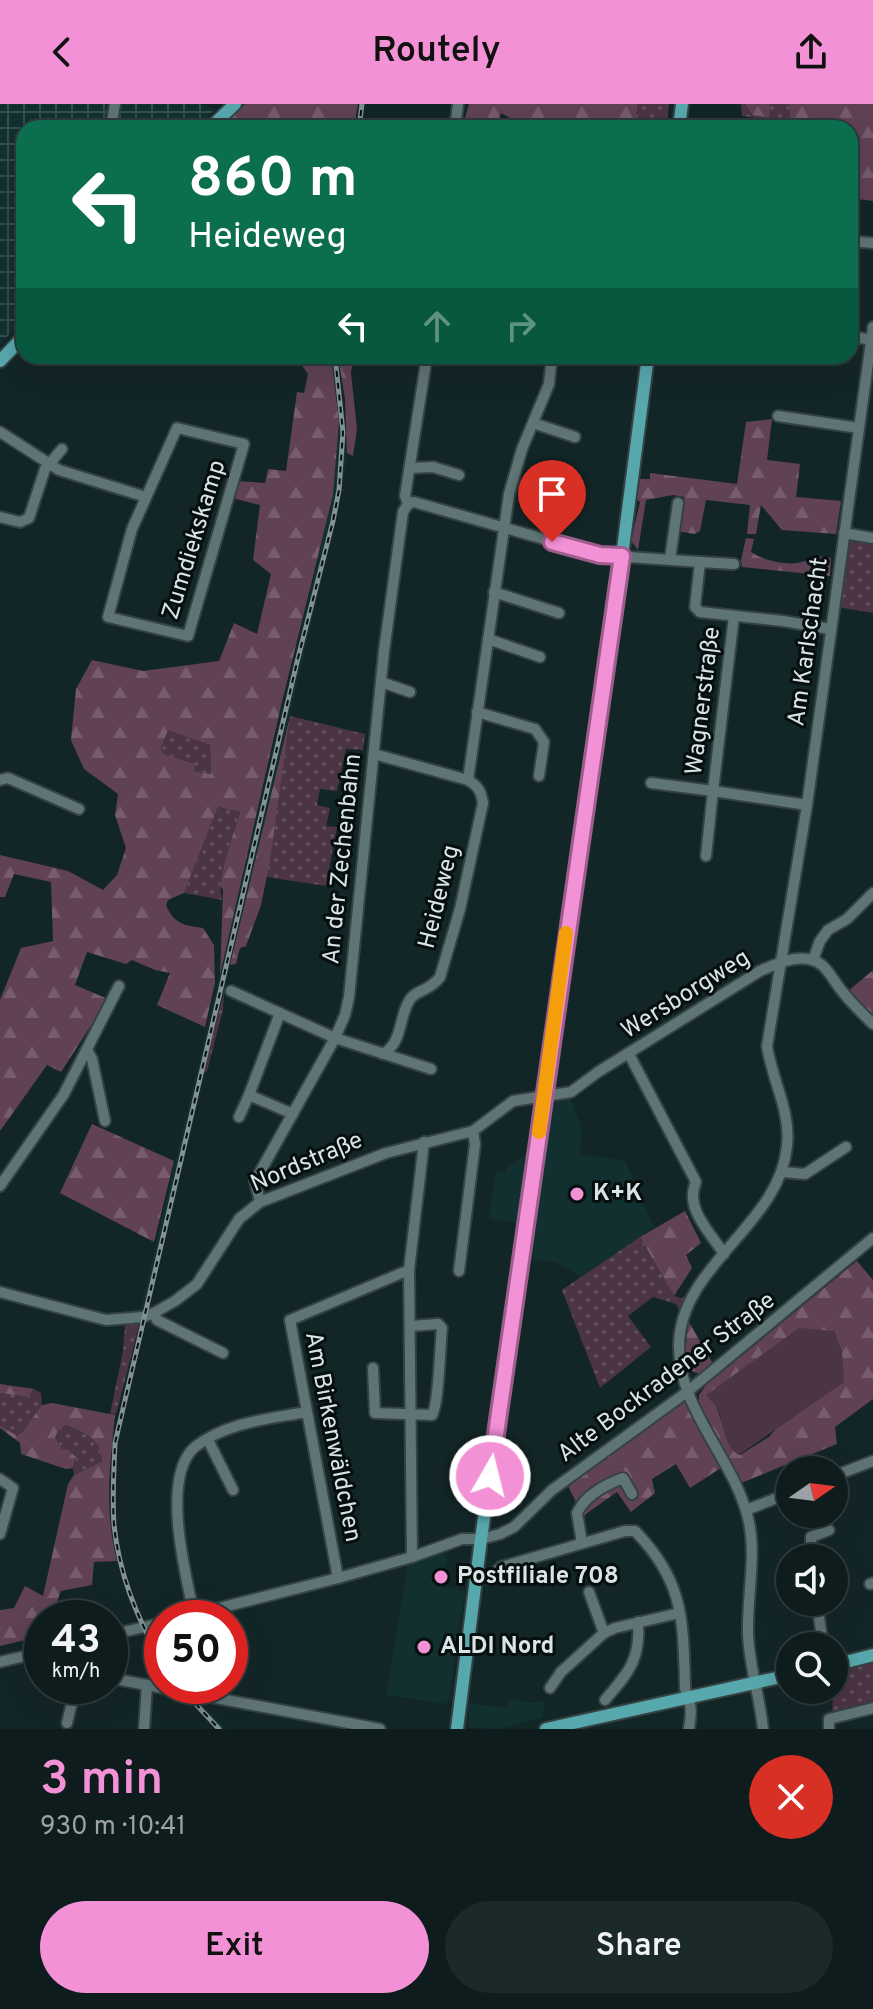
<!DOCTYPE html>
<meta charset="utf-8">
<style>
body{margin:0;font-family:Overpass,sans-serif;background:#1c292a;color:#f1f3f6;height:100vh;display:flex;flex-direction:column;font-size:30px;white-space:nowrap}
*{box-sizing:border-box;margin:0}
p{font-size:26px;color:#9ba1a4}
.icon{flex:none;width:44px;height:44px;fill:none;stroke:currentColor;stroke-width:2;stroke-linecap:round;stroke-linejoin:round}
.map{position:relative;height:1625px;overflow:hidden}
.panel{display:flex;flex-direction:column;background:#0e1c1d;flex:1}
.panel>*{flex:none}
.hud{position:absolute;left:16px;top:16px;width:842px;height:244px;border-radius:24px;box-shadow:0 8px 32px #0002,0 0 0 2px #2e3a3b;background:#0b6e4f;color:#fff;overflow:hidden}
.needle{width:52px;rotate:76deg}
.tools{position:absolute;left:776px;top:1352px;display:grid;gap:16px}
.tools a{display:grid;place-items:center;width:72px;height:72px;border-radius:50%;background:#0e1c1d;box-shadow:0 8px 32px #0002,0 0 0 2px #2e3a3b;font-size:40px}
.speed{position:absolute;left:24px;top:1496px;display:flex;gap:16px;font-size:40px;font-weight:700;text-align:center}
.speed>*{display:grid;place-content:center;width:104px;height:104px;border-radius:50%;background:#0e1c1d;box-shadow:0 8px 32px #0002,0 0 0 2px #2e3a3b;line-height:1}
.speed small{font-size:20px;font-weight:400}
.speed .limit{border:12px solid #d22;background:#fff;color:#111}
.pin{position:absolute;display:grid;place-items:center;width:68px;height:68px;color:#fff;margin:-82px -34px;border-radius:50% 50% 50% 0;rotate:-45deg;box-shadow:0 0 8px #0007}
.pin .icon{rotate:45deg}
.me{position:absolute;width:88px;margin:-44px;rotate:8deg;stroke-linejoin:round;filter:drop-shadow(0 0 6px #0008)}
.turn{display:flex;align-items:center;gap:28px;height:168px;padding:0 40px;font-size:36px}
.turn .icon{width:104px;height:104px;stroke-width:2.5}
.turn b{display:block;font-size:56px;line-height:68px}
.lanes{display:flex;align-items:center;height:76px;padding:0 40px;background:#0003;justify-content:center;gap:40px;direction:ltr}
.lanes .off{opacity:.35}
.round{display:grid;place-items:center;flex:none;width:84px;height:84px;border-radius:42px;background:#1c292a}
.overview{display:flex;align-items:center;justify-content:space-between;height:136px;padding:0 40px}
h1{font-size:48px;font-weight:600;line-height:60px;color:#f391d6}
.primary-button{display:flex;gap:16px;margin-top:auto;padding:16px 40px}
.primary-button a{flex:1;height:92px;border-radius:48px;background:#f391d6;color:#111;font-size:32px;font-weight:600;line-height:92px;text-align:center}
.primary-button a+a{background:#1c292a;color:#f1f3f6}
header{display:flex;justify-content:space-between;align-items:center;height:104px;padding:0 40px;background:#f391d6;color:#111;font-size:36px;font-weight:600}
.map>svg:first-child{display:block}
.built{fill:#133031}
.industrial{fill:url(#industrial-grid)}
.grass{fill:url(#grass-dots)}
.forest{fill:url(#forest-firs);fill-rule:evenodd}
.garden{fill:#4b3444}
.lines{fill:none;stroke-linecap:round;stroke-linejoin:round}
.minor-casing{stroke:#354243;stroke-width:14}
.major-casing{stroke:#354243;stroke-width:16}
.minor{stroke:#5f7475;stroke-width:10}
.major{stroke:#57a8ad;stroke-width:12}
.rail-casing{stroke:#829192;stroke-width:5}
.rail{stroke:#060e0e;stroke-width:2;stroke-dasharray:6;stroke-linecap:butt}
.route-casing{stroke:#9e5e8b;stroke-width:20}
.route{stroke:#f391d6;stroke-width:14}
.slow{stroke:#f59e0b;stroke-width:14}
.poi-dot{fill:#f391d6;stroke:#060e0e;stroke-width:3}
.labels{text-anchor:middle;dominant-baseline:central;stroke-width:6;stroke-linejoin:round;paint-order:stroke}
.street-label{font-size:24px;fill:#d8e4e5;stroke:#060e0e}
.poi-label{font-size:24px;font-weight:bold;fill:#d8e4e5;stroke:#060e0e;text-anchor:start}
</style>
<header><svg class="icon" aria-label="back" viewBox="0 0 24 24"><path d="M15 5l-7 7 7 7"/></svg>Routely<svg class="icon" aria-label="share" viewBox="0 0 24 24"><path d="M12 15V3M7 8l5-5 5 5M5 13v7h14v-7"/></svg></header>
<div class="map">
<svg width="873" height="1625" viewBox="0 0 873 1625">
<defs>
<pattern id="industrial-grid" width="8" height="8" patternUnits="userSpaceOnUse" patternTransform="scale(2)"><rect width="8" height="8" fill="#133031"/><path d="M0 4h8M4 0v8" fill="none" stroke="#354e4f"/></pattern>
<pattern id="grass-dots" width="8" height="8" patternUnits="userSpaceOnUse" patternTransform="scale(2)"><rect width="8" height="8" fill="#4b3444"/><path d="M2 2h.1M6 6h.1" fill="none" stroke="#64515f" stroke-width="1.8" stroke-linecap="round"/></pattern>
<pattern id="forest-firs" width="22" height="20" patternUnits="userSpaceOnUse" patternTransform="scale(2)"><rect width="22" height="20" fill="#604156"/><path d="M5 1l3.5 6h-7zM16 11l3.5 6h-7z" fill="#765c6e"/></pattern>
</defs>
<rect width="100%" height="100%" fill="#132627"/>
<g class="built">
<polygon points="331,252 338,252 346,327 347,349 339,402 149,1204 140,1208 333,391 339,317"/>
<polygon points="570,994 582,1026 579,1050 625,1057 654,1123 581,1173 556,1158 531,1156 552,1002 558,997"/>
<polygon points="526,1051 518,1119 489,1115 496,1067 505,1068 506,1063"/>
<polygon points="441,1448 447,1454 443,1483 465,1487 448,1600 386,1591 408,1460"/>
<polygon points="184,1592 194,1593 226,1625 216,1625"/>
<polygon points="509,1595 531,1599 544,1597 543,1613 497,1625 468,1623 468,1599 507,1604"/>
</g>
<polygon class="industrial" points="0,0 200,0 214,6 198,24 24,24 24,216 0,240"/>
<g class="grass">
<polygon points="638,0 669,0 666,24 634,24"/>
<polygon points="741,0 745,0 752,11 768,14 770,0 789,0 790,16 783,24 776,24 776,17 742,12"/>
<polygon points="847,434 873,437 873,509 837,503"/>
<polygon points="290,612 365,630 363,646 346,645 337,687 320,685 317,701 330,704 326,722 337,723 326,782 266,773"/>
<polygon points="168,625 210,641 211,670 194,667 195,660 162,649 161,644"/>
<polygon points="218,703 240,708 225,756 220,782 222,796 184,789"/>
<polygon points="224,888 223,906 207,967 203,969"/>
<polygon points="640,1133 674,1192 681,1194 687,1191 680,1208 676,1200 653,1193 628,1212 651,1243 600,1284 562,1186"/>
<polygon points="140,1218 117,1307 115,1311 110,1310 123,1247 125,1221"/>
<polygon points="34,1285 41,1289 42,1301 22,1333 19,1333 0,1321 0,1289 28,1293"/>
<path d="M65,1321c19,8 36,13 37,36l-28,14 -1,-7 3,-8 -14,-11 -7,-12 5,-9z"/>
<polygon points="873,1557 873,1599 860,1600 832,1610 834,1567"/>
</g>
<g class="forest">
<polygon points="245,0 358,0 354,24 220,24"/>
<polygon points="469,0 638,0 634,24 590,24 574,19 573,24 528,24 501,9 496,24 462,24"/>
<polygon points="745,0 770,0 769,14 752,11"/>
<polygon points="789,0 873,0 873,97 850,94 850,24 783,24 790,16"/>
<path d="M305,252h26l8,65 -6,74 -52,211 -61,269 3,-85 -3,-4 5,-26 15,-48 -22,-5 -34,86 -16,7 -2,5c8,19 17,20 37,23l11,17 1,38 -10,44 -48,-22 13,-32 -15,-3 -23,-10 -6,4 -39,-12 -12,33 33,14 -47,73 -14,-7 -47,66v-131l21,-52 32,-7 -2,-59 -37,-8 -9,23h-5v-42l68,16 35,19 14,-15 9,-27 -11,-33 3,-21 -34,-25 -13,-29 5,-51 16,-29 51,11 76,-10 15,-38 23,11 14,-60 -18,-14 7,-55 -28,-7 5,-17 28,2 3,-14 18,2 11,-79 7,1 4,-19 -5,-7zM168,626l42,15 1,29 -17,-3 1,-7 -33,-11 -1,-5z"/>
<polygon points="338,252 353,252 351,269 357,325 353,352 347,349 345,295"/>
<polygon points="772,315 767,356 800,360 796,393 841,397 836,430 782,426 761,401 756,430 747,430 750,401 706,396 700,427 694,430 677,427 684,393 673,391 646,396 638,446 631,437 640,398 636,395 640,375 650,375 650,369 737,380 746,318"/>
<path d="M746,434l8,1 -3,13c14,10 44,16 59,7l7,3 4,-6 10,2 -1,18 -88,-9 -1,-7z"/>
<polygon points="290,612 270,757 261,801 246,842 240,844 236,860 230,861"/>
<polygon points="873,866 873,914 847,888"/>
<polygon points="92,1020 174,1057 154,1138 60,1089"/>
<polygon points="685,1107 701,1139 686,1151 692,1164 674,1192 640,1133"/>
<path d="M857,1157l16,19v119l-38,28 2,17 -98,40 -40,-82v-7l7,-10zM834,1227l8,22 -73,84 -29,18 -16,-26 -8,-24z"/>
<path d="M689,1218l24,42 -14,10 -11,-5c-4,-16 -2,-31 1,-47z"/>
<polygon points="0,1280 34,1285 28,1293 0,1289"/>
<polygon points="685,1297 721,1364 690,1384 676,1360 652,1375 655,1389 631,1408 617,1388 583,1412 568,1382"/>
<path d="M52,1299l63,12c-5,52 -11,95 2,146l-23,1 -2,23 -31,6 -10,27h-9v18l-42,10v-36l14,-2 11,-22 18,10 25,-112 6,-9 28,-14c-1,-23 -18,-28 -36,-36l-6,3 -5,9 7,12 6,1 8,7 -3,11 -7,1 -45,-15 -1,-11 -20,-15v-3l19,12 23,-32z"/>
</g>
<path class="garden" d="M799,1224l35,3 8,22 2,29 -105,73c-15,-8 -15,-31 -21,-46 -3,-6 -8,-8 -12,-14z"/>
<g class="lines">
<defs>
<g id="minor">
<polyline points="111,24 115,0"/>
<polyline points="455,24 458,0"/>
<polyline points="850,137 873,139"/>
<polyline points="850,232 871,236"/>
<polyline points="778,312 859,324"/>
<polyline points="533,319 575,333"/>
<polygon points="177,324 244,340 188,532 108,513 132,425"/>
<polyline points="0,328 59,366 146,393"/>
<polyline points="410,364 433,363 459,371"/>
<polyline points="408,400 414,398 600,451 700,458 695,503 700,508 783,517 830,525"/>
<polyline points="0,413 20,418 29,414 45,365 62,345"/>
<polyline points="844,429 873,434"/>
<polyline points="670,455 678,399"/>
<polyline points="700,458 734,460"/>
<polyline points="494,488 559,509"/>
<polyline points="488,535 540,553"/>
<polyline points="381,578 410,588"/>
<polyline points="477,608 535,625 544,638 539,672"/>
<path d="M374,650l94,26c10,6 13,11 15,23l-23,106 -20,68c-11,15 -24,12 -31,24 -11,19 -6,41 -26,53"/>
<polyline points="0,676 8,674 79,705"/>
<polyline points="468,676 509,390 522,345 549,280 552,252"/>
<polyline points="651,679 713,687 734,512"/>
<polyline points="706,752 713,687 807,701"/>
<polyline points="813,856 820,837 828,826 847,815 873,789"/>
<polyline points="231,887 335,934 431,965"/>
<polyline points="87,946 92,955 105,1017"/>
<path d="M629,950l67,128c-12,26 14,50 28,72"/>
<polyline points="249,991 280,909"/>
<polyline points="239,1013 249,991 293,1010"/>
<polyline points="783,1068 805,1070 846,1043"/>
<polyline points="0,1082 64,990 119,882"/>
<polyline points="260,1098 255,1077 335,934 345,911 349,893 384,547 403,408 408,400 405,392 427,252"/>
<polyline points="409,1166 412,1453"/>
<polyline points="459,1167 475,1040 473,1027"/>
<path d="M0,1188l106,28 37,-3 11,-4 21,-12 22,-17 42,-65 21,-17 126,-49 87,-22 40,-30 58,-9 27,-20 162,-101c18,-8 43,-20 62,-6 8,7 13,18 20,26 9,12 21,23 31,33"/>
<polyline points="154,1209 157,1216 223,1249"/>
<path d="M373,1264l2,45 57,2c7,-11 8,-70 10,-87l-4,-4 -27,2"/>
<polyline points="208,1336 233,1386"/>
<polyline points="834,1372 873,1357"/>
<polyline points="0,1375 13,1384 0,1430"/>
<polyline points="746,1406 790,1389"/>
<path d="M582,1439l-5,-30c8,-18 28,-28 46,-35l9,16"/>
<polyline points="811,1454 811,1433 829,1426"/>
<polyline points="338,1474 290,1216 409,1166 424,1038"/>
<path d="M489,1475l12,-12 124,-36h10c49,50 48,89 50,155 0,7 4,11 5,18 2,8 0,17 -1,25"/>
<polyline points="870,1480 873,1479"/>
<polyline points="589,1488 604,1529"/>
<polyline points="817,1498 823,1542"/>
<path d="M194,1510c-8,-38 -34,-137 1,-167 31,-25 74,-28 111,-35"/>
<polyline points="180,1514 338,1474 412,1453 462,1435 481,1435 500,1430 514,1423 552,1386 687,1288 873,1134"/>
<polyline points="110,1531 162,1519"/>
<polyline points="0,1558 42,1548"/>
<polyline points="110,1574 380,1625"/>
<polyline points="550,1584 561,1568 604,1529 615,1524 679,1509"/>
<path d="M605,1596c23,-27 36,-40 33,-78"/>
<polyline points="67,1619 76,1582"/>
<polyline points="144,1625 147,1581"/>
<path d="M763,1625c-3,-32 -14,-63 -15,-96 -1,-37 9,-79 0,-115 -15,-61 -70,-109 -69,-173 1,-80 101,-120 108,-199 4,-35 -15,-66 -20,-100l40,-241 66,-478"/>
<polyline points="829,1625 829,1615 873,1604"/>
</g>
<g id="major">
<polyline points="210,24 235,0"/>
<polyline points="679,24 682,0"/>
<polyline points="0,257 24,232"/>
<polyline points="834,1561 873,1551"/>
<polyline points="457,1625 481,1435 622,452 648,252"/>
<polyline points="546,1625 790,1571"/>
</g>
</defs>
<use href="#minor" class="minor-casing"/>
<use href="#major" class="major-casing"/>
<use href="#minor" class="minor"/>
<use href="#major" class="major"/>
<defs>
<g id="rail">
<polyline points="359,24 362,0"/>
<path d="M162,1557c-24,-40 -43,-88 -48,-136 -2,-27 0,-55 1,-82l182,-781 36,-141 6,-31 4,-58 -8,-76"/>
<polyline points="179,1582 219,1625"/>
</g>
</defs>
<use href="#rail" class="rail-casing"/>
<use href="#rail" class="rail"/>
</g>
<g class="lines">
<defs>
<polyline id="route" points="490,1372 622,452 600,451 552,438"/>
</defs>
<use href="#route" class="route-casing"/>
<use href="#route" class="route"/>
<polyline class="slow" points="539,1028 566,829"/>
</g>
<g class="poi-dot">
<circle cx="577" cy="1090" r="8"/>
<circle cx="441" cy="1473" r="8"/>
<circle cx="424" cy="1543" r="8"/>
</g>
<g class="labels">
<g class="street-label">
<text transform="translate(195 436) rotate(-73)">Zumdiekskamp</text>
<text transform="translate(809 538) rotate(-82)">Am Karlschacht</text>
<text transform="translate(704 597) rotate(-83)">Wagnerstraße</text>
<text transform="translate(343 755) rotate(-84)">An der Zechenbahn</text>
<text transform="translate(440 793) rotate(-76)">Heideweg</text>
<text transform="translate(686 891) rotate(-32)">Wersborgweg</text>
<text transform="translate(307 1059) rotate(-23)">Nordstraße</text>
<text transform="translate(667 1274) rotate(-37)">Alte Bockradener Straße</text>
<text transform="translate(332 1333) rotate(79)">Am Birkenwäldchen</text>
</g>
<g class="poi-label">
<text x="593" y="1090">K+K</text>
<text x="457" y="1473">Postfiliale 708</text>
<text x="440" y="1543">ALDI Nord</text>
</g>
</g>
</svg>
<div class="tools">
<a><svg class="needle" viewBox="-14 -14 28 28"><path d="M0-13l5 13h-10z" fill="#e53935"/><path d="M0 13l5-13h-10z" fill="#9ba1a4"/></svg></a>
<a><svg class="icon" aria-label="sound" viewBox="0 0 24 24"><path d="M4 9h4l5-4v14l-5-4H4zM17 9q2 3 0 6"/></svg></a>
<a><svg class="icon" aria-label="search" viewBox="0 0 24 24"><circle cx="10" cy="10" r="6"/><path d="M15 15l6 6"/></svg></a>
</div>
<div class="speed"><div>43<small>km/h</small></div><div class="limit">50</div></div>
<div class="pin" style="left:552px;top:438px;background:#d93025"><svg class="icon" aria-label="arrive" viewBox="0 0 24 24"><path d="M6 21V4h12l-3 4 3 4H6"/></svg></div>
<svg class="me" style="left:490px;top:1372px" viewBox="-20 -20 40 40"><circle r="17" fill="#f391d6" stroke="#fff" stroke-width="3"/><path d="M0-11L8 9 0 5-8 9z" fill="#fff"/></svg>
<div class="hud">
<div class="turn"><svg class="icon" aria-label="left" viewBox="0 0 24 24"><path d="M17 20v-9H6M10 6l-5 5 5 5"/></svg><div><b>860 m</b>Heideweg</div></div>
<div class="lanes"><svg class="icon" aria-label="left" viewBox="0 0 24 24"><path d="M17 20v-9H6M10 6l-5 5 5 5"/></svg><svg class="icon off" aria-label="ahead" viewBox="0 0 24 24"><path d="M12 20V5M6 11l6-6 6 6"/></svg><svg class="icon off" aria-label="right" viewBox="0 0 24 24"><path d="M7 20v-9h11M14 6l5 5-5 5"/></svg></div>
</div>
</div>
<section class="panel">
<div class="overview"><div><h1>3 min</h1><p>930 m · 10:41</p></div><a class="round" style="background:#d93025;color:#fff"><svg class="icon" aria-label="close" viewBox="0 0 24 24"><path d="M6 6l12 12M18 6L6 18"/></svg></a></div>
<div class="primary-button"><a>Exit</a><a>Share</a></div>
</section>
